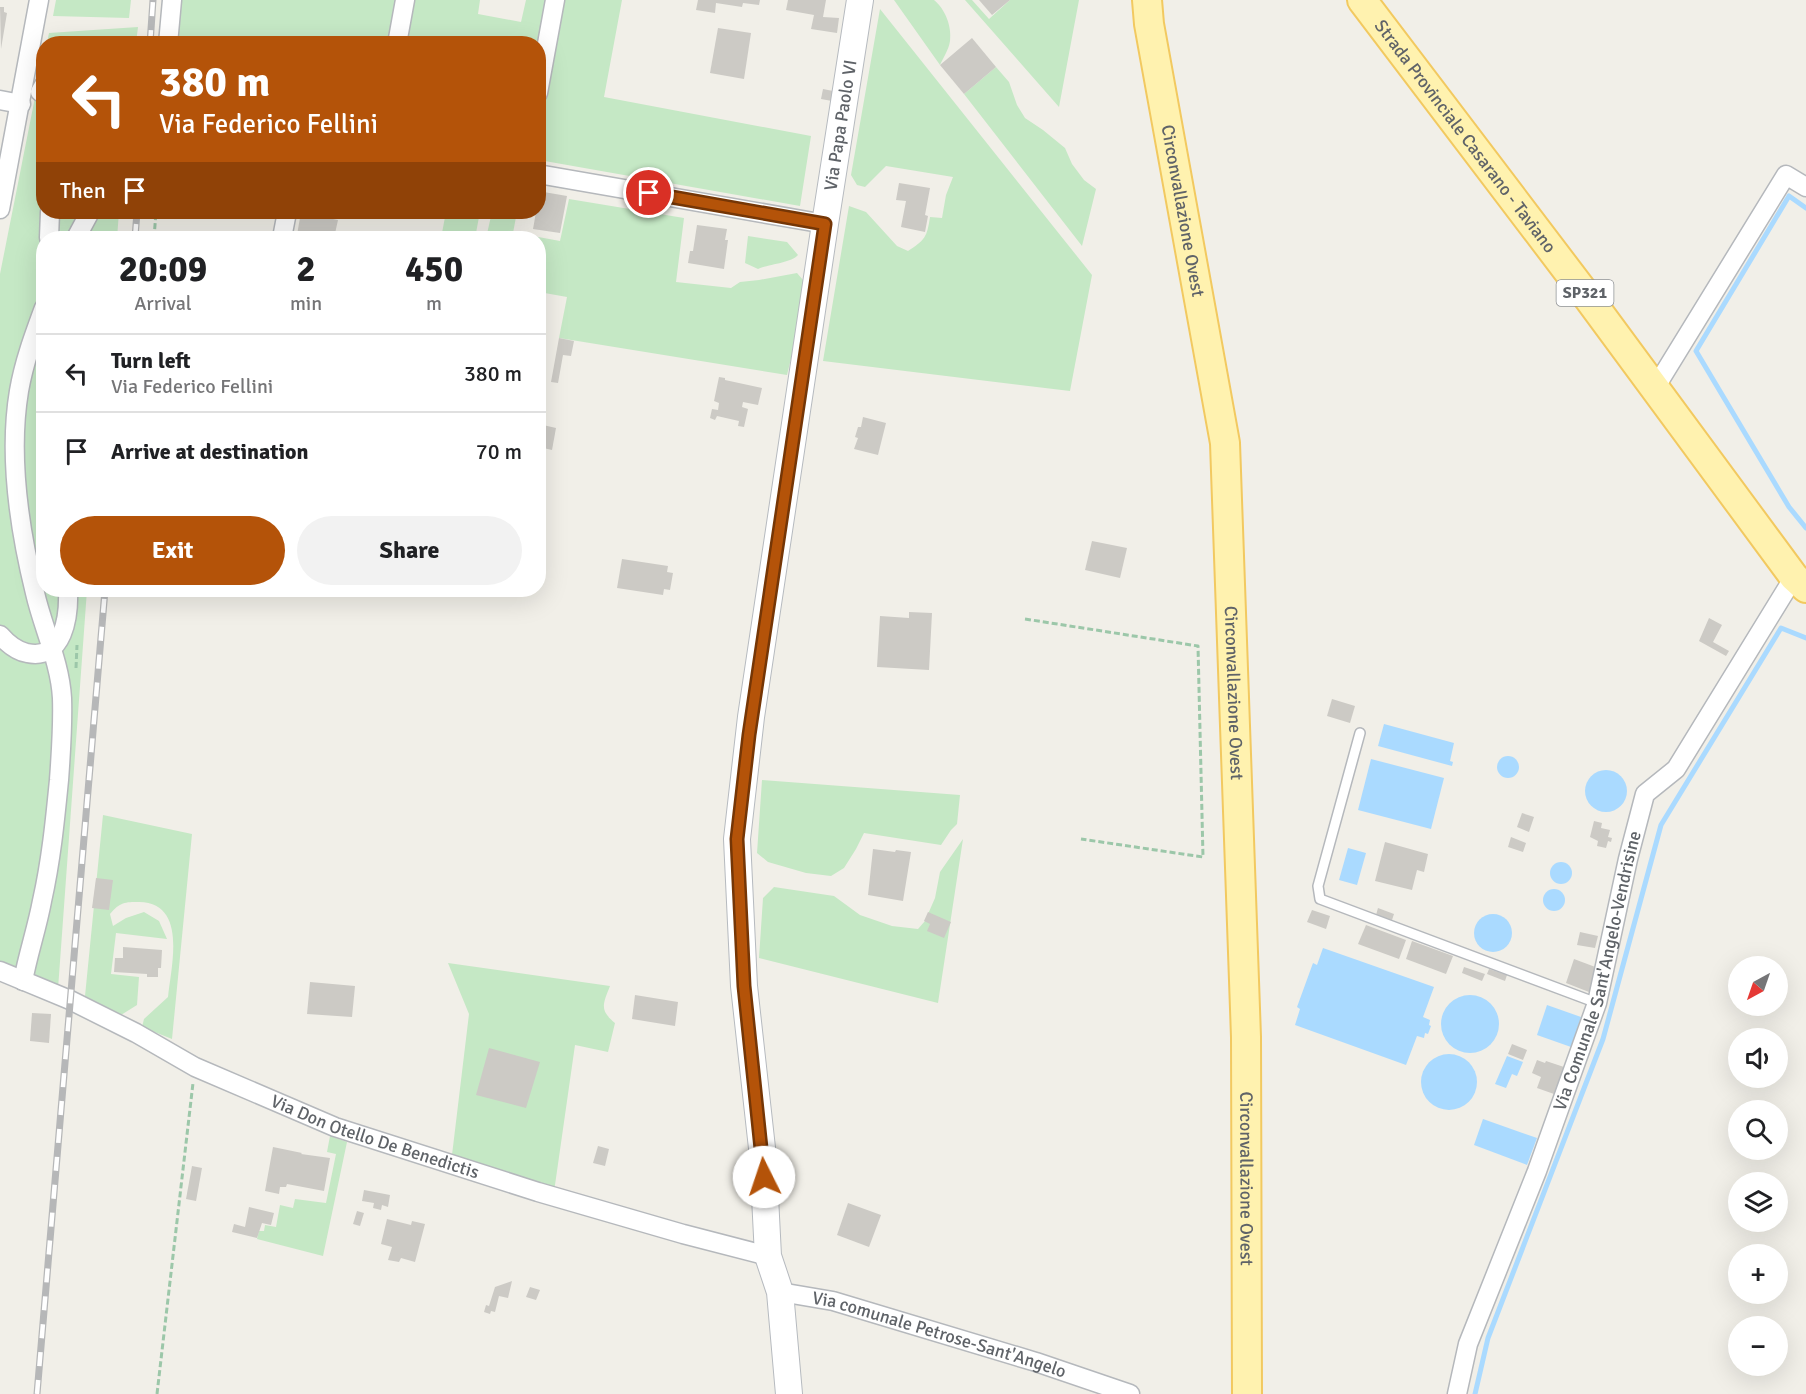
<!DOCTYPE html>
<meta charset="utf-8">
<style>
body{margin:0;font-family:Signika,sans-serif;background:#f2f2f2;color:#202124;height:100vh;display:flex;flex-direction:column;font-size:22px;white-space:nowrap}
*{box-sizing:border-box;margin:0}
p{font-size:20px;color:#757577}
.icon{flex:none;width:33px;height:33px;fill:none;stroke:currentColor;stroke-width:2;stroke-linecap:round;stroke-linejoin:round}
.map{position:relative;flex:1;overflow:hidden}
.drawer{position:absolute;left:36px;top:231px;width:510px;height:366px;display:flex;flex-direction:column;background:#fff;border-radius:24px;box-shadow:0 6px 24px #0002}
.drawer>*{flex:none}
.top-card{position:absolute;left:36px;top:36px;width:510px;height:183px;border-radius:24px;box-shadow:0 6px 24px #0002;background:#b45309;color:#fff;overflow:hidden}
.needle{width:39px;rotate:220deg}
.controls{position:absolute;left:1728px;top:956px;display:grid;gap:12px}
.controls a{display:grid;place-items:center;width:60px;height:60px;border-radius:50%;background:#fff;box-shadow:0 6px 24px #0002;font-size:30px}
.pin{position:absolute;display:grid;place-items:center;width:51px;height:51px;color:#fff;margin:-26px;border:3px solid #fff;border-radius:50%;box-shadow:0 2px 6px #0007}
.me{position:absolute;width:66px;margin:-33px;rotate:356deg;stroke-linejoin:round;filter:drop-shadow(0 0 4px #0008)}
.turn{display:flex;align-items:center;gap:21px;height:126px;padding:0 24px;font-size:27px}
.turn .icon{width:78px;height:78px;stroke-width:2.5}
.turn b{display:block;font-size:42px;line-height:51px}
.then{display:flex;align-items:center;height:57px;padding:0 24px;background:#0003;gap:12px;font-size:22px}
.eta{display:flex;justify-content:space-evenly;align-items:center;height:102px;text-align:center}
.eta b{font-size:36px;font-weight:700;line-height:42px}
.button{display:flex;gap:12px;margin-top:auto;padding:12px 24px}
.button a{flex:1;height:69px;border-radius:36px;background:#b45309;color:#fff;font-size:24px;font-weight:700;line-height:69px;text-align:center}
.button a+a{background:#f2f2f2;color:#202124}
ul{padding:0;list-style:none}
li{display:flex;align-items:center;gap:18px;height:78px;padding:0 24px;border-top:2px solid #e0e0e0}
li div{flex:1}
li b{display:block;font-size:22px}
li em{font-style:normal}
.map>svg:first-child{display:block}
.green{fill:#c5e8c5}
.water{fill:#aadaff}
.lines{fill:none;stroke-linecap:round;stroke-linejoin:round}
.stream{stroke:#aadaff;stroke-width:5}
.building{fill:#cccac5}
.lane-casing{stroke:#b5b8bc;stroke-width:12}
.street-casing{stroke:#b5b8bc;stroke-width:21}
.secondary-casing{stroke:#b6babf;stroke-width:28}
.primary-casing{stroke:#f2c960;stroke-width:32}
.path{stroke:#9cc7a9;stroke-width:3;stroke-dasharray:6 3;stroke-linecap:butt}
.lane{stroke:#fff;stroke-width:9}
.street{stroke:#fff;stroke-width:18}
.secondary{stroke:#fff;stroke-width:26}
.primary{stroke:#fff2af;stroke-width:28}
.rail-casing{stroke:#b6b7b8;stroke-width:7}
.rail{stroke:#fff;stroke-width:4.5;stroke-dasharray:14;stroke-linecap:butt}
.route-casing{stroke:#753606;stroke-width:15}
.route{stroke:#b45309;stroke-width:10}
.labels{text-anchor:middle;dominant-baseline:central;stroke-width:4.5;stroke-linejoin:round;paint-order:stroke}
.shield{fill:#fff;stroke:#8f9295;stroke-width:1.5}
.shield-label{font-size:16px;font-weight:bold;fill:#5f6368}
.street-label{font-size:18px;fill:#5f6368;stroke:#fff}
</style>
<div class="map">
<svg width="1806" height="1394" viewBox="0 0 1806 1394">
<rect width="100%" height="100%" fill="#f1efe8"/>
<g class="green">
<polygon points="56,0 131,0 129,18 53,16"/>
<polygon points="180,0 396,0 389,43 176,44"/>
<polygon points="414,0 480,0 478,14 521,22 526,0 545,0 538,43 511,43 474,37 472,43 407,43"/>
<polygon points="561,0 622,0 604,97 811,136 800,206 539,160 539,127"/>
<path d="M894,0h40c11,9 18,26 16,41 -1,8 -7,17 -10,24z"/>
<polygon points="965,0 972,0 989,19 1010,0 1079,0 1059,107"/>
<path d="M880,9l212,266 -22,116 -247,-30 26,-155 17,6 31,34 11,5c17,-11 19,-14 22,-34l12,1 4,-23 7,-18 -67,-11 -21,21 -8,-2 -6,-10z"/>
<polygon points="138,27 136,43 47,43 49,33"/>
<polygon points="43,57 44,212 119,212 117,238 44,238 44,590 87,590 58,989 33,973 0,961 0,274"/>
<polygon points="996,67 1009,82 1017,105 1025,118 1043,130 1065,148 1072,164 1084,180 1096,189 1082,246 964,94"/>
<polygon points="569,199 684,218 676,282 731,288 740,282 759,280 797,273 803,280 796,338 787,375 559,338 567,297 539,292 538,238 524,238 524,236 533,236 560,241"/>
<polygon points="446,212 480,212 475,238 441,238"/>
<polygon points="492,212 517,212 512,238 486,238"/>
<path d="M748,236l39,6 11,13c-7,8 -29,9 -40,14l-13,-6z"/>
<polygon points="762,780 960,795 957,824 951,830 941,845 864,833 856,849 844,868 831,876 806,873 768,862 757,853"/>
<path d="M103,815l89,19 -20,205 -30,-12 2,-8 24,-22c3,-31 20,-94 -29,-95 -14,0 -19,0 -29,12l3,12 13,-8 18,-6 15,9 8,18 -51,-6 -5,41 28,3 -2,28 -16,10 -36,-19z"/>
<polygon points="963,839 938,1003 759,958 763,898 774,887 834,896 860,915 892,926 918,929 925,921 935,898 940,872"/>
<path d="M448,963l162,23c-7,18 -11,24 5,37l-7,29 -33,-7 -21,147 -80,-26 -4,-6 -18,-5 17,-141z"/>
<polygon points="330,1136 347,1142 323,1256 257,1239 259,1231 264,1231 265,1225 276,1227 280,1205 293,1208 295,1199 326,1203 336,1154 327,1152"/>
</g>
<g class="water">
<polygon points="1384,724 1454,743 1450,761 1453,762 1452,766 1378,746"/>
<circle cx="1508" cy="767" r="11"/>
<polygon points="1371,759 1444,778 1431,829 1358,810"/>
<circle cx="1606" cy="791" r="21"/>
<polygon points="1348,848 1366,853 1357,885 1339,880"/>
<circle cx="1561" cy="873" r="11"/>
<circle cx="1554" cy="900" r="11"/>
<circle cx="1493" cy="933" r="19"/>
<polygon points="1323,948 1434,987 1423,1017 1430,1020 1429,1025 1431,1026 1428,1034 1425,1033 1424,1038 1417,1036 1406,1065 1295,1025 1300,1009 1297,1007 1313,963 1317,965"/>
<circle cx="1470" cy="1024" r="29"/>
<polygon points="1547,1005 1581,1017 1571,1047 1537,1035"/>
<circle cx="1449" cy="1082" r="28"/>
<polygon points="1507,1056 1523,1062 1517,1076 1512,1074 1506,1088 1495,1084"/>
<polygon points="1483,1119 1537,1138 1527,1165 1474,1145"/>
</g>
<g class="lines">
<g class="stream">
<polyline points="1806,208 1789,196 1696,351 1789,507 1806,528"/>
<polyline points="1475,1394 1488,1338 1603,1039 1661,825 1781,628 1806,638"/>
</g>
</g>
<g class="building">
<polygon points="698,0 760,0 759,5 743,3 742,7 716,3 715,13 696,10"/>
<polygon points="788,0 826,0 823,17 839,18 837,33 811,29 814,15 786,10"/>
<polygon points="979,0 1010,0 992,15"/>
<polygon points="0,7 4,7 4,12 7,13 1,49"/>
<polygon points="718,28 751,33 744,79 710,73"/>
<polygon points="972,38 996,67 964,94 940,65"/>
<polygon points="823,89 833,91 832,101 821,99"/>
<polygon points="899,183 930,188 925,215 928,216 925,232 901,227 906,201 896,200"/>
<polygon points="538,191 567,196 560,233 533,229 536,212 538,212"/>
<polygon points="301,212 323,214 323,217 338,220 334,238 299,238 299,235 297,235"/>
<polygon points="697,225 727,229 725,240 728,240 724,269 688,263 690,251 693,251"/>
<polygon points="559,338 574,341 571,356 563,355 558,383 551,382"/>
<polygon points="719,377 725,378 725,380 762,388 758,405 743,402 742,407 748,409 744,427 738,426 739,421 717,416 715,420 710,418 712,409 718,410 719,403 714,401"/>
<polygon points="863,417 886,423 878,455 854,449 858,438 855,437 858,427 861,427"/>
<polygon points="543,425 556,428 552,450 539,447"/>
<polygon points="1092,541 1127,548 1120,578 1085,570"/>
<polygon points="622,559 668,566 667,572 673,573 670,590 664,589 663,595 617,588"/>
<polygon points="909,612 932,613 929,670 877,667 880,616 909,618"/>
<polygon points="1709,618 1722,625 1713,642 1729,651 1726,656 1699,641"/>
<polygon points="1332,699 1355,706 1350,723 1327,716"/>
<polygon points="1522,813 1534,817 1529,832 1517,827"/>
<polygon points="1594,821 1602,823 1601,828 1610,830 1608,837 1612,838 1611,842 1608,841 1606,848 1597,846 1598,841 1590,837"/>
<polygon points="1511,837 1526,843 1523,852 1508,847"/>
<polygon points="1385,842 1428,854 1424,872 1417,870 1412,890 1375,881"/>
<polygon points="873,849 895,852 896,850 911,852 903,901 868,895"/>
<polygon points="96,878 113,880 109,910 92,908"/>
<polygon points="1378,908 1394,914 1392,920 1376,915"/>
<polygon points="1312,910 1330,916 1326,929 1307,922"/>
<polygon points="928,912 951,922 944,938 927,931 930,924 924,921"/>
<polygon points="1366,925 1406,940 1399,959 1358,944"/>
<polygon points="1580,932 1598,936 1595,948 1577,945"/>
<polygon points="1412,941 1453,956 1446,974 1406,959"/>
<polygon points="123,947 162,950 161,968 158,968 158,977 147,977 147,974 114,972 115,958 123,958"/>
<polygon points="1574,959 1598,968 1589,992 1566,983"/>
<polygon points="1464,967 1485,974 1482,981 1462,973"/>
<polygon points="1489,969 1507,975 1505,981 1487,974"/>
<polygon points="310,982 355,986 352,1017 307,1014"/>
<polygon points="635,995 678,1002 675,1026 632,1019"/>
<polygon points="32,1013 51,1014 49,1043 30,1041"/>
<polygon points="1512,1044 1527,1050 1523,1060 1508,1054"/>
<polygon points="489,1048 540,1062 526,1108 476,1095"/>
<polygon points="1537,1060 1545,1063 1546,1061 1564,1067 1554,1094 1537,1088 1541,1077 1532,1073"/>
<polygon points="598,1146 609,1149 605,1166 593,1163"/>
<polygon points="273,1147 302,1153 301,1154 330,1158 324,1191 287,1184 286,1187 280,1187 279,1194 265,1191"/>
<polygon points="192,1166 202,1168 196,1201 186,1199"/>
<polygon points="364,1190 390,1195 388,1207 382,1205 381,1210 373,1208 374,1203 362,1201"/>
<polygon points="848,1203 881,1215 869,1247 837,1235"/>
<polygon points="249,1207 274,1213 271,1225 262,1223 257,1238 232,1232 234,1224 245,1227"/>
<polygon points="357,1211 364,1213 360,1226 353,1224"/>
<polygon points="387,1219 411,1225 412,1221 425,1224 415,1262 401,1258 399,1262 388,1260 392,1247 381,1244"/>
<polygon points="512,1281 508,1298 499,1296 495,1312 491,1311 490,1314 484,1312 486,1305 489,1306 495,1287"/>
<polygon points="530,1287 540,1290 536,1300 526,1297"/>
</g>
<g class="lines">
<defs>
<polyline id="lane" points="1360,733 1318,886 1320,899 1597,1003"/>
<g id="street">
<polyline points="168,44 172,0"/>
<polyline points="397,44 405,0"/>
<polyline points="40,92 44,85"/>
<polyline points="538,93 555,0"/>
<polyline points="0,100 21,104"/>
<polyline points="538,174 825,224"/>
<polyline points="0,209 39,0"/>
<polyline points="49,238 50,212"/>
<polyline points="76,238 90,212"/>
<polyline points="282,238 287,212"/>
<polyline points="1655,388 1786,175 1806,187"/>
<path d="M0,635c7,8 16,16 27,18 37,8 42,-37 41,-63"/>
<path id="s1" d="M0,971l70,29 66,33 59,34 140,60 203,65 145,42 85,22"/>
<path d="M23,981c5,-27 14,-53 19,-80 9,-40 13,-80 17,-121 2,-27 4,-54 3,-82 -2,-36 -19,-70 -27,-105 -16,-65 -27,-136 -16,-202 5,-29 15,-56 25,-83"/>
<path id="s2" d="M780,1292l53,9 203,61 94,32"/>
<path id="s3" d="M1457,1394l11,-50 69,-173 60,-168 31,-144 17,-65 31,-25 118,-192"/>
</g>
<g id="secondary">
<path id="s4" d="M789,1394l-9,-102 -12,-36 -5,-99 -19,-171 -7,-147 14,-122 74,-493 35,-224"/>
</g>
<g id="primary">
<path id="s5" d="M1147,0l2,24 76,419 21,594 1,357"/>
<path id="s6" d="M1362,0l227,299 205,278 12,11"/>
</g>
</defs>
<use href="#lane" class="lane-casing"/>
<use href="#street" class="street-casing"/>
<use href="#secondary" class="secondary-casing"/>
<use href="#primary" class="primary-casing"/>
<g class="path">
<polyline points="154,238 156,212"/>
<polyline points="1025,619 1198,646 1203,857 1081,839"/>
<polyline points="76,668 77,645"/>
<polyline points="157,1394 193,1083"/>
</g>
<use href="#lane" class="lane"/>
<use href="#street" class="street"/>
<use href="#secondary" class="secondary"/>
<use href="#primary" class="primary"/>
<defs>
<g id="rail">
<polyline points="150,44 153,0"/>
<polyline points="135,238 137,212"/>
<polyline points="37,1394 105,590"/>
</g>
</defs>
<use href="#rail" class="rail-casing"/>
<use href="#rail" class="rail"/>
</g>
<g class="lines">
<defs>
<polyline id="route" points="649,193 825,224 749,735 737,839 744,986 764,1177"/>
</defs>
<use href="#route" class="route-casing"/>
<use href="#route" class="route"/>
</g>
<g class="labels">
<rect class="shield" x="1556.5" y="280" width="57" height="26" rx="4.5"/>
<g class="shield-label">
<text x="1585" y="293">SP321</text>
</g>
<g class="street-label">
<text stroke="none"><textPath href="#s4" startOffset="1280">Via Papa Paolo VI</textPath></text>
<text stroke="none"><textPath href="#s6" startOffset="171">Strada Provinciale Casarano - Taviano</textPath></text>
<text stroke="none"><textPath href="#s5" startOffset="214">Circonvallazione Ovest</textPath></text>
<text stroke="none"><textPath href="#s5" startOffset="700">Circonvallazione Ovest</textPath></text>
<text stroke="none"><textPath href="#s3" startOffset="447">Via Comunale Sant'Angelo-Vendrisine</textPath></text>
<text stroke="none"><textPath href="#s1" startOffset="411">Via Don Otello De Benedictis</textPath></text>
<text stroke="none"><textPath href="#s5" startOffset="1186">Circonvallazione Ovest</textPath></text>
<text stroke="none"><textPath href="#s2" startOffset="165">Via comunale Petrose-Sant'Angelo</textPath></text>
</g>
</g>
</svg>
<div class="controls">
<a><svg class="needle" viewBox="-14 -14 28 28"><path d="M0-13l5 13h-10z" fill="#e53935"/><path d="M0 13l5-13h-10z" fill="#757577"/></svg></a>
<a><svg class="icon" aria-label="sound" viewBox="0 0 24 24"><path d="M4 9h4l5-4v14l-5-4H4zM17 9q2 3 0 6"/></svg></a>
<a><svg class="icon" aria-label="search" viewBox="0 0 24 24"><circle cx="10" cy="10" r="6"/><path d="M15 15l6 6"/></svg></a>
<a><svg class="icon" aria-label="layers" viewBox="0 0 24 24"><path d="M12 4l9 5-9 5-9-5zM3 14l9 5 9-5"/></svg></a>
<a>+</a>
<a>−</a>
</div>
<div class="pin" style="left:649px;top:193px;background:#d93025"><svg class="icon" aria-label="arrive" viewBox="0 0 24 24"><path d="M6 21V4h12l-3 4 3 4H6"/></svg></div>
<svg class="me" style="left:764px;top:1177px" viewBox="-20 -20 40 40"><circle r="19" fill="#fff"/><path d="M0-13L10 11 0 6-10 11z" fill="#b45309"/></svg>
<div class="top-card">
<div class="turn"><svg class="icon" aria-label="left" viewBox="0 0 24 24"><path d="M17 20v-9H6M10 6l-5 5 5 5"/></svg><div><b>380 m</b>Via Federico Fellini</div></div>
<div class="then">Then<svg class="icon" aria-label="arrive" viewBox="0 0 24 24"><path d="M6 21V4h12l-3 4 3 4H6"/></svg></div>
</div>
<section class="drawer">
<div class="eta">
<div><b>20:09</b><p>Arrival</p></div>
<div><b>2</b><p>min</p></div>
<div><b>450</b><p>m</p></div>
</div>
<ul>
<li><svg class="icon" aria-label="left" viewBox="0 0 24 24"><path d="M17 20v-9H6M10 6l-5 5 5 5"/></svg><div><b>Turn left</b><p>Via Federico Fellini</p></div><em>380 m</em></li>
<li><svg class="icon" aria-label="arrive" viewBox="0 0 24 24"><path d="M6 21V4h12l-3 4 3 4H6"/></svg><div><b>Arrive at destination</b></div><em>70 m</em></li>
</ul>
<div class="button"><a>Exit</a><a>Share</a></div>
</section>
</div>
